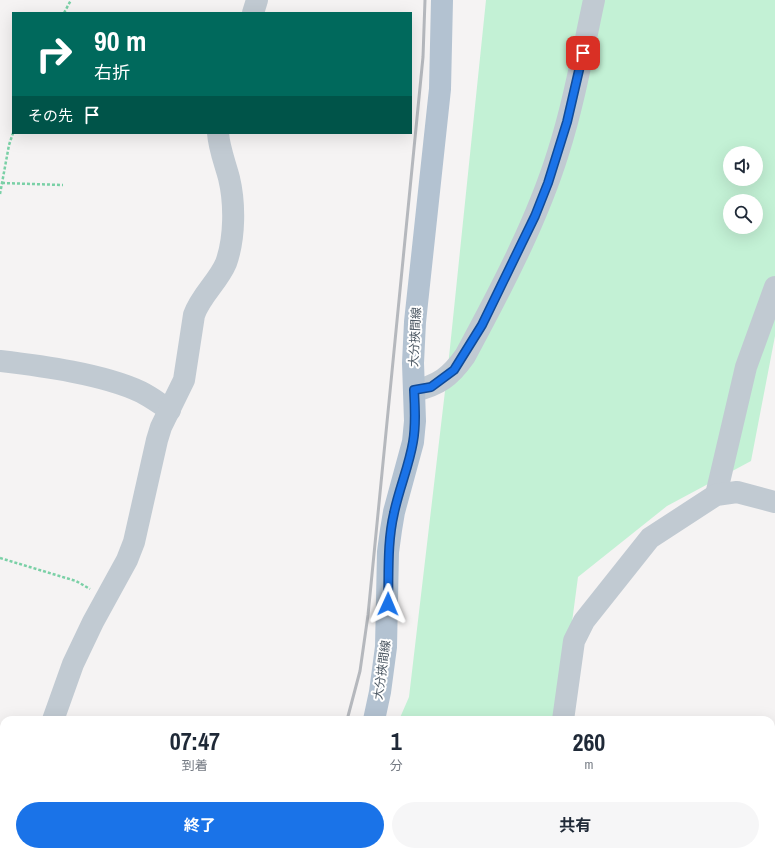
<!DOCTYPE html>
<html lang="ja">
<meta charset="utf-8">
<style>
body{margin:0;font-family:"Archivo Narrow","Noto Sans JP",sans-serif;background:#f6f6f7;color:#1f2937;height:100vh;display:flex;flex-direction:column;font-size:15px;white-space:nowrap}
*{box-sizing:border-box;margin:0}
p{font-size:13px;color:#747a83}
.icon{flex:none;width:22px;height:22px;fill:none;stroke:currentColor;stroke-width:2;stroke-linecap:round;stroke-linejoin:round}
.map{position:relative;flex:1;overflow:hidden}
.drawer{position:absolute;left:0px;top:716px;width:775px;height:140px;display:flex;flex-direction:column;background:#fff;border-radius:12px 12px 0 0;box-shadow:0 4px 16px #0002}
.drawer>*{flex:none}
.hud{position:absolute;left:12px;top:12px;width:400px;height:122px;border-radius:0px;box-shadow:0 4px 16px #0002;background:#00695c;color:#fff;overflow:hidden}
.buttons{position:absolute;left:723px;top:146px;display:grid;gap:8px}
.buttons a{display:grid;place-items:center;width:40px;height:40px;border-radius:50%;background:#fff;box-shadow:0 4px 16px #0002;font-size:20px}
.pin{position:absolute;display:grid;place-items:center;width:34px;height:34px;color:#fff;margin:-17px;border-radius:8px;box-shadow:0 2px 6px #0006}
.me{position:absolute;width:44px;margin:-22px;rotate:1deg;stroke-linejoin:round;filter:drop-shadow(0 0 3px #0008)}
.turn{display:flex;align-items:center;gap:14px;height:84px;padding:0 16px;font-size:18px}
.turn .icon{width:52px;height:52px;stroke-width:2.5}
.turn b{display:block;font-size:28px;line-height:34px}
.then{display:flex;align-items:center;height:38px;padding:0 16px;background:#0003;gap:8px;font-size:15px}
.eta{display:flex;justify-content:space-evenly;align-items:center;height:68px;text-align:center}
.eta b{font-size:24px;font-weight:700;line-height:28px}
.cta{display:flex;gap:8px;margin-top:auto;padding:8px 16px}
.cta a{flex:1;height:46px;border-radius:24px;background:#1a73e8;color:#fff;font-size:16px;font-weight:700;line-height:46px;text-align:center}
.cta a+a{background:#f6f6f7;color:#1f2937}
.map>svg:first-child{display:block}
.green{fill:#c3f1d5;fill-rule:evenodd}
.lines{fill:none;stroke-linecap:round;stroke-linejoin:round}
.path{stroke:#7ad0a6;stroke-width:2.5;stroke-dasharray:3 2;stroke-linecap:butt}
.minor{stroke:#c1cad2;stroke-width:22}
.major{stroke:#b3c2d1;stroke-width:22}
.rail{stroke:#b5b8bd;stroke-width:3}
.route-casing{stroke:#114b97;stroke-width:10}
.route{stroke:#1a73e8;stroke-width:7}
.labels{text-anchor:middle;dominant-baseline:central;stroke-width:4;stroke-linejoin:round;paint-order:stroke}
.street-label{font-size:12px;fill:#4a5661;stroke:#fff}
</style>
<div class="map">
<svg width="775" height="856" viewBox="0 0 775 856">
<rect width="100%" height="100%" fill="#f5f3f3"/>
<g class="green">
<path d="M486,0h289v336l-24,125 -84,45 -89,71 -19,143h-160l10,-23 40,-340zM730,153h26v26h-26zM730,201h26v26h-26z"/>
<polygon points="339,852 380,852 378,856 337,856"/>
</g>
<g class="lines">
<g class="path">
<polyline points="64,13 71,0"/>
<polyline points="2,183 63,185"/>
<polyline points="0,194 9,145 13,133"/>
<polyline points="0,558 76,581 90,589"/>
<polyline points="0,817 4,817"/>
</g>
<g class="minor">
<polyline points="253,13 257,0"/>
<path d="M0,361c42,5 103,13 141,31 10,5 19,12 29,18"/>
<path d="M414,391c25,-6 36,-14 51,-35 34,-63 72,-135 93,-203 16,-50 25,-102 36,-153"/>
<polyline points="716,495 746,367 775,287"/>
<path d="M53,720l20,-56 20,-42 34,-62 7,-18 23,-102 4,-13 23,-47 10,-65c7,-20 24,-33 32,-52 9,-25 9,-60 3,-85 -4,-15 -10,-30 -11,-45"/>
<polyline points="563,720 574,641 584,621 650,538 716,495 737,492 775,502"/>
<polyline points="33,852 38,856"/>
<polyline points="218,852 222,856"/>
<polyline points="451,852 451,856"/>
<polyline points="504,852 504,856"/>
<polyline points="620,852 620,856"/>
<polyline points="705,852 705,856"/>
<polyline points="764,852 765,856"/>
<polyline points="156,856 159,852"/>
<polyline points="402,856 407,852"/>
</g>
<g class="major">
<polyline points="374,720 380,692 386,647 388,552 391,530 394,512 413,442 415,421 413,363 415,322 440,89 442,0"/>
<polyline points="325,856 327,852"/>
</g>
<g class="rail">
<polyline points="347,720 360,671 368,615 423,57 425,0"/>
<polyline points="293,856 295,852"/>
</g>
</g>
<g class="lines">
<defs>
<path id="route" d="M388,604c1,-31 -1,-61 6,-91 5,-24 15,-47 19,-71 3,-17 2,-34 1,-52l17,-3 23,-17 28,-45 53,-109 13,-33 19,-61 16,-69"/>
</defs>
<use href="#route" class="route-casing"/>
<use href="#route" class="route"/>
</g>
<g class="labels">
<g class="street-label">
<text transform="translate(415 337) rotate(-87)">大分挾間線</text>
<text transform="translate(382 670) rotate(-82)">大分挾間線</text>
</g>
</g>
</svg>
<div class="buttons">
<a><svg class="icon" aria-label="sound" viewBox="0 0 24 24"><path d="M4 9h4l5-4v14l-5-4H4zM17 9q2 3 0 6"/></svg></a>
<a><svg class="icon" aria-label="search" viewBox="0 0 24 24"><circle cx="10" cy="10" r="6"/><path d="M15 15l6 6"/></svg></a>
</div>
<div class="pin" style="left:583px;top:53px;background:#d93025"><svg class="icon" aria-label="arrive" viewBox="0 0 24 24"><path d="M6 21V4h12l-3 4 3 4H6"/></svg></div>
<svg class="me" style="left:388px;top:604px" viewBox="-20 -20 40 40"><path d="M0-17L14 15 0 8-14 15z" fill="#1a73e8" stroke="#fff" stroke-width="4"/></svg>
<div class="hud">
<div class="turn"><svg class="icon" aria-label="right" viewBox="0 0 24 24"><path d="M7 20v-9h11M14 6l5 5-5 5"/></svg><div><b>90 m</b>右折</div></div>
<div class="then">その先<svg class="icon" aria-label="arrive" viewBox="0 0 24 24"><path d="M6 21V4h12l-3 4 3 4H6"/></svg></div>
</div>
<section class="drawer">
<div class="eta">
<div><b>07:47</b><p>到着</p></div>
<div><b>1</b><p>分</p></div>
<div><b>260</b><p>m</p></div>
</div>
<div class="cta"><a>終了</a><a>共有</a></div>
</section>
</div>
